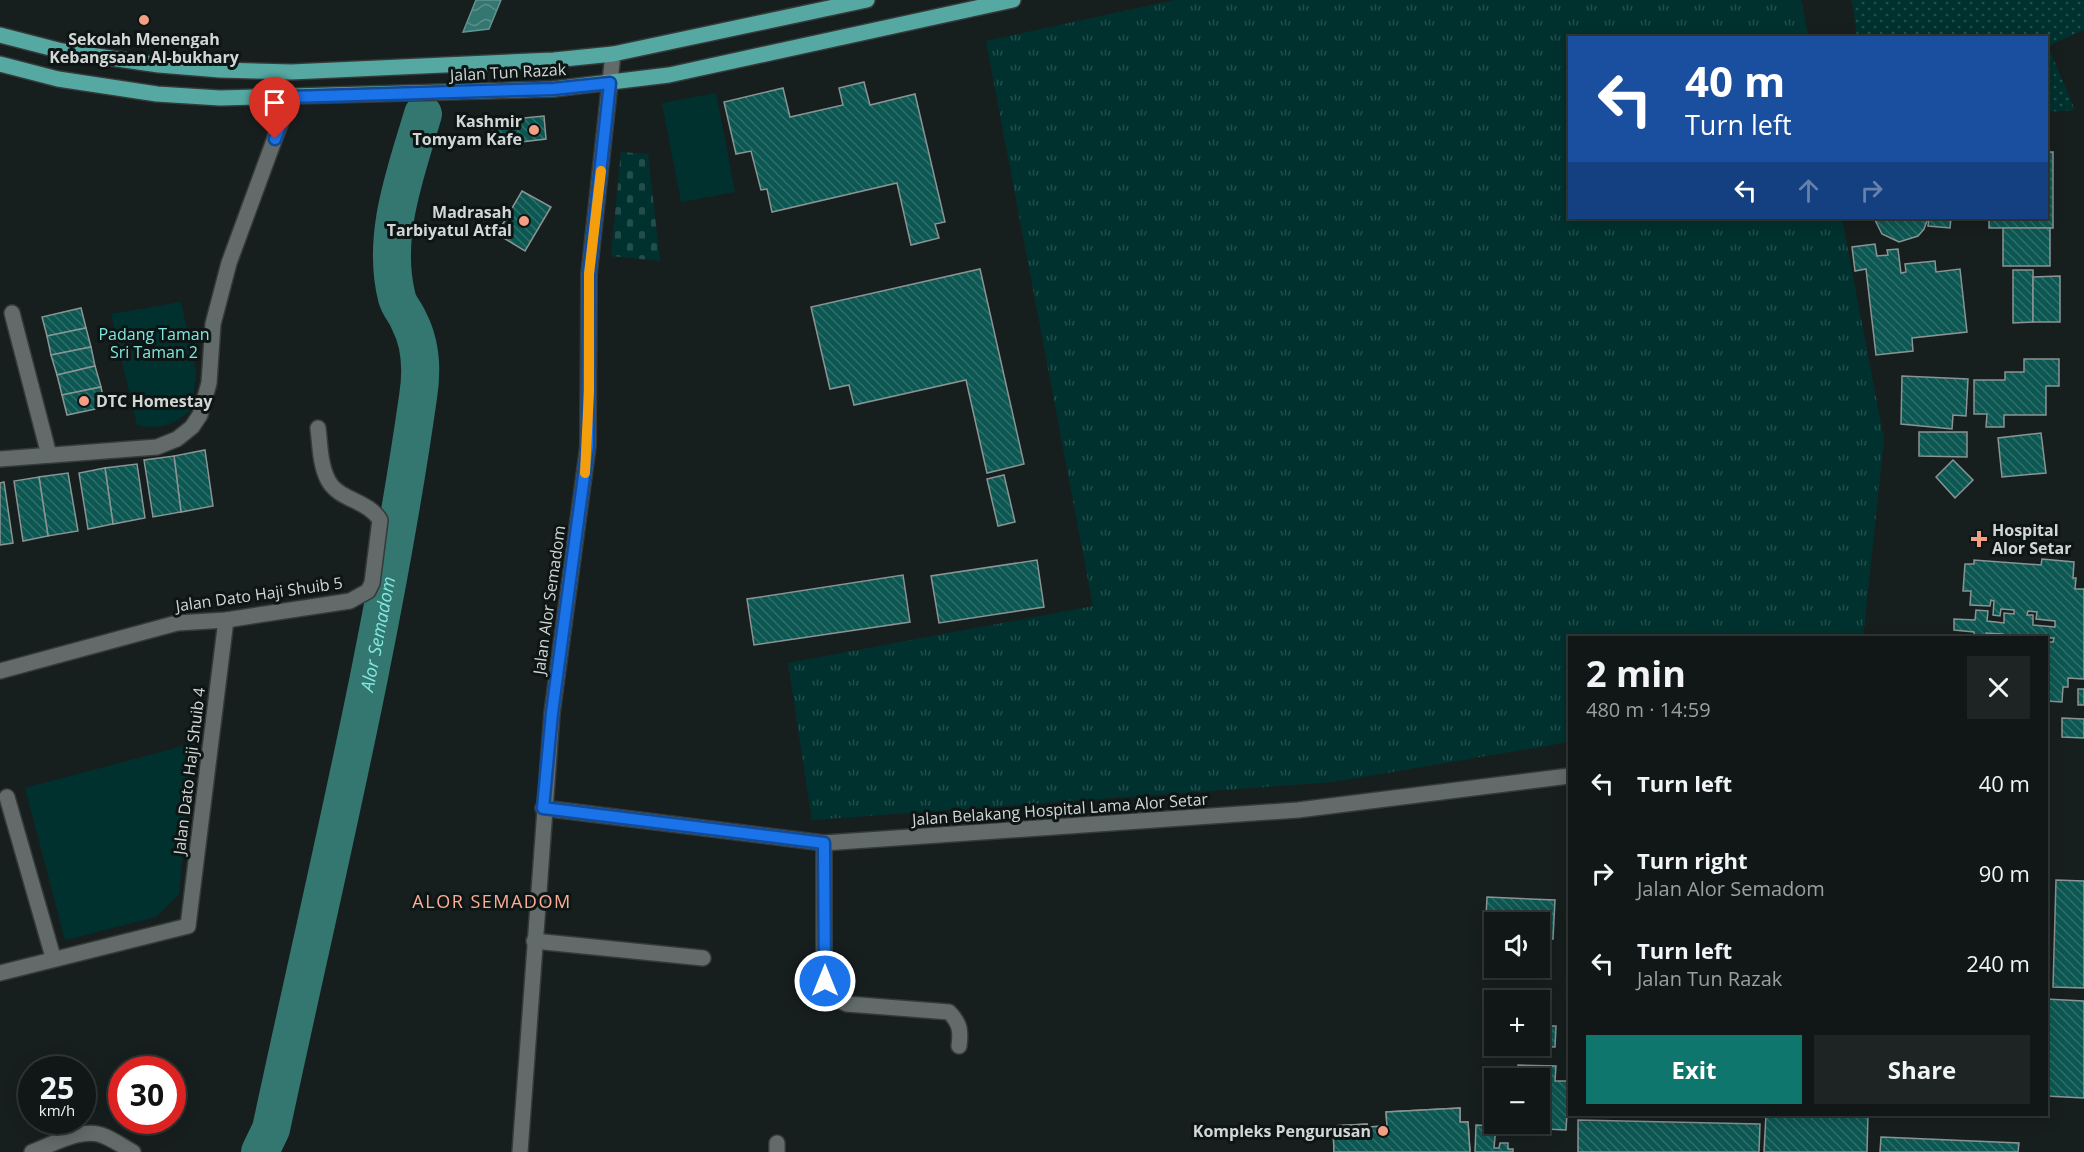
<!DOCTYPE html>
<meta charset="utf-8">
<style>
body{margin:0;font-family:"Open Sans",sans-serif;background:#1e2423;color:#f1f3f6;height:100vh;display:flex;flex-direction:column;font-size:22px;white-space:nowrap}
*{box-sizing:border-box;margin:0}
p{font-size:20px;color:#9c9fa1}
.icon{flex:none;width:33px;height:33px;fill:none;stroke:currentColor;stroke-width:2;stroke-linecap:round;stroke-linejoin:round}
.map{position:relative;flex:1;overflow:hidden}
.drawer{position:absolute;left:1568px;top:636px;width:480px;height:480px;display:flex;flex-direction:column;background:#111716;border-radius:0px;box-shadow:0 3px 15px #0003,0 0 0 2px #303635}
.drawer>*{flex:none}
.top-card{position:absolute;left:1568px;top:36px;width:480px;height:183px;border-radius:0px;box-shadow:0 3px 15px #0003,0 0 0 2px #303635;background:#1a4fa0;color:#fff;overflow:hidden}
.buttons{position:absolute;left:1484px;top:912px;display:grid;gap:12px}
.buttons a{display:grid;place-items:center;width:66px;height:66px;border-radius:0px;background:#111716;box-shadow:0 3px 15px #0003,0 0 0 2px #303635;font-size:30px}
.speed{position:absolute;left:18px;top:1056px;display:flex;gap:12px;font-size:30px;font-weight:700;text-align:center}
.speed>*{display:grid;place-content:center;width:78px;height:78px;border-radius:50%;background:#111716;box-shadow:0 3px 15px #0003,0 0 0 2px #303635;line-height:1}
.speed small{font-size:15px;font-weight:400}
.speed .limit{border:9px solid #d22;background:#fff;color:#111}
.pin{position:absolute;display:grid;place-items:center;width:51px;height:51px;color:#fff;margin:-62px -26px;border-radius:50% 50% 50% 0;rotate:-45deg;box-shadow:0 0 6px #0007}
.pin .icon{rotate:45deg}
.me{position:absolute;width:66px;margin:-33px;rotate:0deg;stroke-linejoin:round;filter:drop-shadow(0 0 4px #0008)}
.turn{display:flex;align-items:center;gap:21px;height:126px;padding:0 18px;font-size:27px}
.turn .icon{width:78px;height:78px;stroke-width:2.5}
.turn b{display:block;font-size:42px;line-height:51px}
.lanes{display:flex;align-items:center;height:57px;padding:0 18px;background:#0003;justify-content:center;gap:30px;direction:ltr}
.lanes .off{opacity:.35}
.round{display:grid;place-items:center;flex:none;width:63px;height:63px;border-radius:0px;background:#1e2423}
.headline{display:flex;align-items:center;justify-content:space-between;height:102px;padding:0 18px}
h1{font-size:36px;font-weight:700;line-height:45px}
.button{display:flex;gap:12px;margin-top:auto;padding:12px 18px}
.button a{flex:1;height:69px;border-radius:0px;background:#0f766e;color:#fff;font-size:24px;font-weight:700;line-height:69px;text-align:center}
.button a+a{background:#1e2423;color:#f1f3f6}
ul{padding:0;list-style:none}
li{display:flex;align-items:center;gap:18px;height:90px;padding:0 18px}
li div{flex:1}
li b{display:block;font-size:22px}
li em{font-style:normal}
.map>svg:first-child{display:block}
.grass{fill:url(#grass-tufts)}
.cemetery{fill:url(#cemetery-stones)}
.park{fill:#00312e}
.garden{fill:url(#garden-dots)}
.water{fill:url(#water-waves);stroke:#63938f;stroke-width:1.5}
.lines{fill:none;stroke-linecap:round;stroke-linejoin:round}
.river{stroke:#347670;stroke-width:38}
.building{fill:url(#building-back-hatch);stroke:#8a9493;stroke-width:1.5;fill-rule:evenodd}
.minor-casing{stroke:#353a39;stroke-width:18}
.major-casing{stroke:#353a39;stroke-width:18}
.minor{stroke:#626b6a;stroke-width:15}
.major{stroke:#55a9a2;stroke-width:15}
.route-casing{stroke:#114b97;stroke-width:15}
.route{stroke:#1a73e8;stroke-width:10}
.slow{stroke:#f59e0b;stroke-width:10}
.poi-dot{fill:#f39f85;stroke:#0e1615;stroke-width:2}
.labels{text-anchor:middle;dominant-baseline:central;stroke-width:6;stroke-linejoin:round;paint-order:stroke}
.poi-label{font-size:16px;font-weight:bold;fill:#d2d7d6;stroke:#0e1615;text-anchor:end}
.street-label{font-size:16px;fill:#d2d7d6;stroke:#0e1615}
.park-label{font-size:16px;fill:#80e6dd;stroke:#0e1615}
.water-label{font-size:18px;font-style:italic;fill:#82e9df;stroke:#0e1615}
.neighbourhood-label{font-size:18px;letter-spacing:1.5px;fill:#fcad95;stroke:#0e1615}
</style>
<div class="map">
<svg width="2084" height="1152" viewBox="0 0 2084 1152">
<defs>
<pattern id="grass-tufts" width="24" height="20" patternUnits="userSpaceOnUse" patternTransform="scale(1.5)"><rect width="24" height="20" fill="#00312e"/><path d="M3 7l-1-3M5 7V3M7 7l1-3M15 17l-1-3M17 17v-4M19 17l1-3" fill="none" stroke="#244e4c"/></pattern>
<pattern id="cemetery-stones" width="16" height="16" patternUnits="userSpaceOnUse" patternTransform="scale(1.5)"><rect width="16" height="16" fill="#00312e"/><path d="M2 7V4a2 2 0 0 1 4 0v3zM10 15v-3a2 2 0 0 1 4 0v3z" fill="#244e4c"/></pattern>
<pattern id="garden-dots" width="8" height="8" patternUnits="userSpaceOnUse" patternTransform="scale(1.5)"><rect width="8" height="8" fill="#00312e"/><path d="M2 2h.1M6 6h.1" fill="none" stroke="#244e4c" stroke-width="1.8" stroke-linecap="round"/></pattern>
<pattern id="water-waves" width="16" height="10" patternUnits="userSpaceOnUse" patternTransform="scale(1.5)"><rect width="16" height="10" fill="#347670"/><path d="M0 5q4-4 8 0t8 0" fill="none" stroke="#5a8f8a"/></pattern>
<pattern id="building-back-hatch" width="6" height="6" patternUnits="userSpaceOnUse" patternTransform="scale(1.5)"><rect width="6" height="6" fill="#0d5752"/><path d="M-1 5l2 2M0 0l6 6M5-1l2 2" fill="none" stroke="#2f6e6a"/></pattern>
</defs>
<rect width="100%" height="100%" fill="#171f1e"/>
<polygon class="grass" points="1174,0 1801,0 1809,37 1569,38 1569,218 1842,218 1884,440 1863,637 1569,638 1569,742 1333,782 812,820 788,663 1093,606 986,41"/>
<polygon class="cemetery" points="621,152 648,154 660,261 611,256"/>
<g class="park">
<polygon points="716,93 735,192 681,202 662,103"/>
<path d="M181,302l15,70 -4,37c-18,16 -31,21 -55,16l-26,-111z"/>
<polygon points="194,743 179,894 156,917 65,940 25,788"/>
</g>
<polygon class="garden" points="1852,0 2084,0 2084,30 2048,46 2075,110 2046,112 2046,38 1857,37"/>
<polygon class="water" points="476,0 501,0 489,29 463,32"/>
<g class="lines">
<path class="river" id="s1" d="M260,1152l11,-23c52,-243 112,-486 147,-732 4,-25 3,-53 -9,-76 -3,-8 -10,-15 -12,-23 -16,-62 9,-126 26,-184"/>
</g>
<g class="building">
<polygon points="864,82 870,105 915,94 945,222 935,224 939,238 911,245 897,183 772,212 767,189 761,190 751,151 736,154 724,102 783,88 790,117 843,105 839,88"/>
<polygon points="544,116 546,139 494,145 492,121"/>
<polygon points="2046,152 2053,152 2053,228 1989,228 1989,218 2046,218"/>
<polygon points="522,191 551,207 525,251 497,234"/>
<polygon points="1874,218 1928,218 1924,229 1918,236 1899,242 1882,234"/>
<polygon points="1929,218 1951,218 1950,228 1928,226"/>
<rect x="2003" y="228" width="47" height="38"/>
<polygon points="1875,244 1877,256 1888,255 1887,250 1898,249 1901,273 1906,272 1905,264 1935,261 1936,272 1960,269 1967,332 1912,338 1913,351 1876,355 1866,269 1855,271 1852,247"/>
<polygon points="980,269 1024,464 987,473 966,380 854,405 849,385 830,389 811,307"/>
<polygon points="2013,270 2033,270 2033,322 2013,323"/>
<polygon points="2060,276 2060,322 2033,322 2033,277"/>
<polygon points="81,308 86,328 47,336 42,317"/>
<polygon points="86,328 91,347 51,355 47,336"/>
<polygon points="91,347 95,366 57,375 51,355"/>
<polygon points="2024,359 2059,359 2059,386 2046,386 2046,415 2004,415 2004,427 1986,427 1987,414 1974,414 1974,380 2005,380 2005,372 2024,372"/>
<polygon points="95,366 101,387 62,395 57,375"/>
<polygon points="1902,376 1968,379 1966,416 1953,415 1952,429 1901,424"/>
<polygon points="101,387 105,407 67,415 62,395"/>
<polygon points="1919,432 1967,432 1967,457 1919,456"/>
<polygon points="2041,433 2046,473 2002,477 1998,438"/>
<polygon points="205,450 213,506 181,512 174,456"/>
<polygon points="174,456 181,512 153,517 144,460"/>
<polygon points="1953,460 1973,480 1955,498 1936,477"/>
<polygon points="137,464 145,518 113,524 105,468"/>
<polygon points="105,468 113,524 88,529 79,473"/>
<polygon points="68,473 78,531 48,536 39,477"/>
<polygon points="1004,475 1015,522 998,526 987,479"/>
<polygon points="39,477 48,536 23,541 14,481"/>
<polygon points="4,482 13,543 0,545 0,483"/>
<path d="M2042,559l32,3 -1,16h3l-1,11h9v90l-16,-1v9h-5l-1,15 -16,-1v-59h7l1,-4h-52l1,-4 -17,-1 2,5h-20v-3h6v-3l-20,-2v-11l21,1 1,-10 12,1 -1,10 17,2v-10l10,1v-4l-13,-1 -1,7 -7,-1 1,-14 -3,-1 -1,6 -20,-1 1,-14h-8l2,-27h9v-4l67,5zM2028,611l9,1 -1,7 19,2v6l-22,-2v-10h-6z"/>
<polygon points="1037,560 1044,607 939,623 931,576"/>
<polygon points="903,575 910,622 754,645 747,599"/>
<rect x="2078" y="689" width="6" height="16"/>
<polygon points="2062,718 2084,719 2084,738 2062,737"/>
<polygon points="2056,880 2084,881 2084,988 2053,987"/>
<polygon points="1487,897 1555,900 1553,939 1542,939 1542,950 1539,950 1539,922 1494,922 1494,937 1485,936"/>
<polygon points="2046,999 2084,1001 2084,1098 2046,1096"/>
<polygon points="1539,1026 1556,1026 1555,1047 1524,1046 1539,1046"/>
<polygon points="1518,1065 1556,1066 1555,1081 1569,1081 1566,1130 1505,1127 1505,1124 1539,1124 1539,1078 1517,1078"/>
<polygon points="1460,1108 1460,1122 1468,1122 1470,1152 1459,1152 1458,1135 1455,1135 1454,1152 1439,1152 1437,1124 1433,1124 1434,1147 1427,1148 1427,1152 1400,1152 1400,1149 1396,1150 1396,1152 1334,1152 1333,1126 1367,1124 1367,1127 1387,1126 1386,1112"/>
<polygon points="1460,1108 1460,1122 1468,1122 1470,1152 1334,1152 1333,1126 1367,1124 1367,1127 1387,1126 1386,1112"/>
<polygon points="1766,1114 1868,1114 1867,1152 1764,1152"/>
<polygon points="1578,1120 1760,1124 1759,1152 1578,1152"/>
<polygon points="1476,1125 1496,1126 1494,1148 1499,1148 1500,1143 1508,1143 1508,1149 1513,1149 1513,1152 1475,1152"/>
<polygon points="1881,1137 2019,1143 2018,1152 1880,1152"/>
</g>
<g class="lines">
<defs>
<g id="minor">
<polyline points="12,313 49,455"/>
<polyline points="0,459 157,447 177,439 192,427 200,415 209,383 213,324 229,263 290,97"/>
<path d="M0,671l177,-48 49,-3 124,-19 18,-10 4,-8 8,-63c-12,-20 -42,-20 -52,-40 -8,-15 -8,-36 -10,-52"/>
<polyline points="7,797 53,957"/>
<polyline points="543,808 824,843 1298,810 1569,776"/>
<path d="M824,843v138c5,13 10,18 23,23l102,8c11,11 12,19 10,34"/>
<polyline points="534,941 703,958"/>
<polyline points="0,973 188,926 226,620"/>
<path d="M32,1152c20,-7 51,-26 72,-16 10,4 20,11 29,16"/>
<polyline points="520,1152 552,713 588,446 589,274 613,54"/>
<polyline points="777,1152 777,1143"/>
</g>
<g id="major">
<polyline points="0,35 62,51 159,65 220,70 291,72 554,60 613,54 867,0"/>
<polyline points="0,64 58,79 157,94 220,98 553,89 669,75 1013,0"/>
</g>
</defs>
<use href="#minor" class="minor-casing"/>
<use href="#major" class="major-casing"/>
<use href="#minor" class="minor"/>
<use href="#major" class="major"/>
</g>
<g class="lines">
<defs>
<polyline id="route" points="275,139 290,97 553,89 610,83 589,274 588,446 552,713 543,808 824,843 825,981"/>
</defs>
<use href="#route" class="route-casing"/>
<use href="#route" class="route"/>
<polyline class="slow" points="585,473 589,391 589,274 601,171"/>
</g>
<g class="poi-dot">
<circle cx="144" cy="20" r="6"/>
<circle cx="534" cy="130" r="6"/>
<circle cx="524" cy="221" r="6"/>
<circle cx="84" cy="401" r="6"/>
<path d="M1976 530h6v6h6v6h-6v6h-6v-6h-6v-6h6z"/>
<circle cx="1383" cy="1131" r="6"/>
</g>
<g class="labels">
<g class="poi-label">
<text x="144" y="39" text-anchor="middle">Sekolah Menengah<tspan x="144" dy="18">Kebangsaan Al-bukhary</tspan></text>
<text x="522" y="121">Kashmir<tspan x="522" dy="18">Tomyam Kafe</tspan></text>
<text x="512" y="212">Madrasah<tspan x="512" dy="18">Tarbiyatul Atfal</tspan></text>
<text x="96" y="401" text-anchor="start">DTC Homestay</text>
<text x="1992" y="530" text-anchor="start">Hospital<tspan x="1992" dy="18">Alor Setar</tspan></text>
<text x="1371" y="1131">Kompleks Pengurusan</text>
</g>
<g class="street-label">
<text transform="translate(508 72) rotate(-3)">Jalan Tun Razak</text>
<text transform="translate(259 594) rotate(-8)">Jalan Dato Haji Shuib 5</text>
<text transform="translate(549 600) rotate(-82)">Jalan Alor Semadom</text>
<text transform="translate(189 771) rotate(-83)">Jalan Dato Haji Shuib 4</text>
<text transform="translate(1060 809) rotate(-4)">Jalan Belakang Hospital Lama Alor Setar</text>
</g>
<g class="park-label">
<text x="154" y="334">Padang Taman<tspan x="154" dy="18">Sri Taman 2</tspan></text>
</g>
<g class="water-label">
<text stroke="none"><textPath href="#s1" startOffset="532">Alor Semadom</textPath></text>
</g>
<g class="neighbourhood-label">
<text x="492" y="901">ALOR SEMADOM</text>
</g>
</g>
</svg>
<div class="buttons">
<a><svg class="icon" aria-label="sound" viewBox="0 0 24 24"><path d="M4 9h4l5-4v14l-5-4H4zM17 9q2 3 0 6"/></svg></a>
<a>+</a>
<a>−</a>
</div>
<div class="speed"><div>25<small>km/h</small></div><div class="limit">30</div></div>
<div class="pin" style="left:275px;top:139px;background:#d93025"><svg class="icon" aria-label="arrive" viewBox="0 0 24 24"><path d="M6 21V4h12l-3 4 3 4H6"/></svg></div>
<svg class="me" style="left:825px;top:981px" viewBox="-20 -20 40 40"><circle r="17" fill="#1a73e8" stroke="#fff" stroke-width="3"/><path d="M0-11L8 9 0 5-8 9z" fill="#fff"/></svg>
<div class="top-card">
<div class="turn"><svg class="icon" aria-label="left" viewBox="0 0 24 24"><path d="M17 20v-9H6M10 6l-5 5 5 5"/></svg><div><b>40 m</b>Turn left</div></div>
<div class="lanes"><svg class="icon" aria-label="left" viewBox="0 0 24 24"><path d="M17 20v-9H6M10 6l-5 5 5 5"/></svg><svg class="icon off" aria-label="ahead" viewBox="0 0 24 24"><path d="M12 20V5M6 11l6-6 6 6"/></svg><svg class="icon off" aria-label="right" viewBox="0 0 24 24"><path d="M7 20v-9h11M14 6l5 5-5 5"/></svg></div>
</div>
<section class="drawer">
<div class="headline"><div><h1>2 min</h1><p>480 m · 14:59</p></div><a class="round"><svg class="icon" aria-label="close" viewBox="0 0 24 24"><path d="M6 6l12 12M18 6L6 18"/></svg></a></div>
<ul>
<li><svg class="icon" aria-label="left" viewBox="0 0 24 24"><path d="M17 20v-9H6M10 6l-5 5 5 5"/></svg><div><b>Turn left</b></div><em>40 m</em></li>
<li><svg class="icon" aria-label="right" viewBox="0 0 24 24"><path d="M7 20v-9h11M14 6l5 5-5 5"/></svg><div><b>Turn right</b><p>Jalan Alor Semadom</p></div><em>90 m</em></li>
<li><svg class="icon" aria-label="left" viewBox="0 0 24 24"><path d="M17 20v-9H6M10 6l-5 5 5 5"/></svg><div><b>Turn left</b><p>Jalan Tun Razak</p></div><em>240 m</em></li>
</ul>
<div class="button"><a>Exit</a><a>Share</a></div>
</section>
</div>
